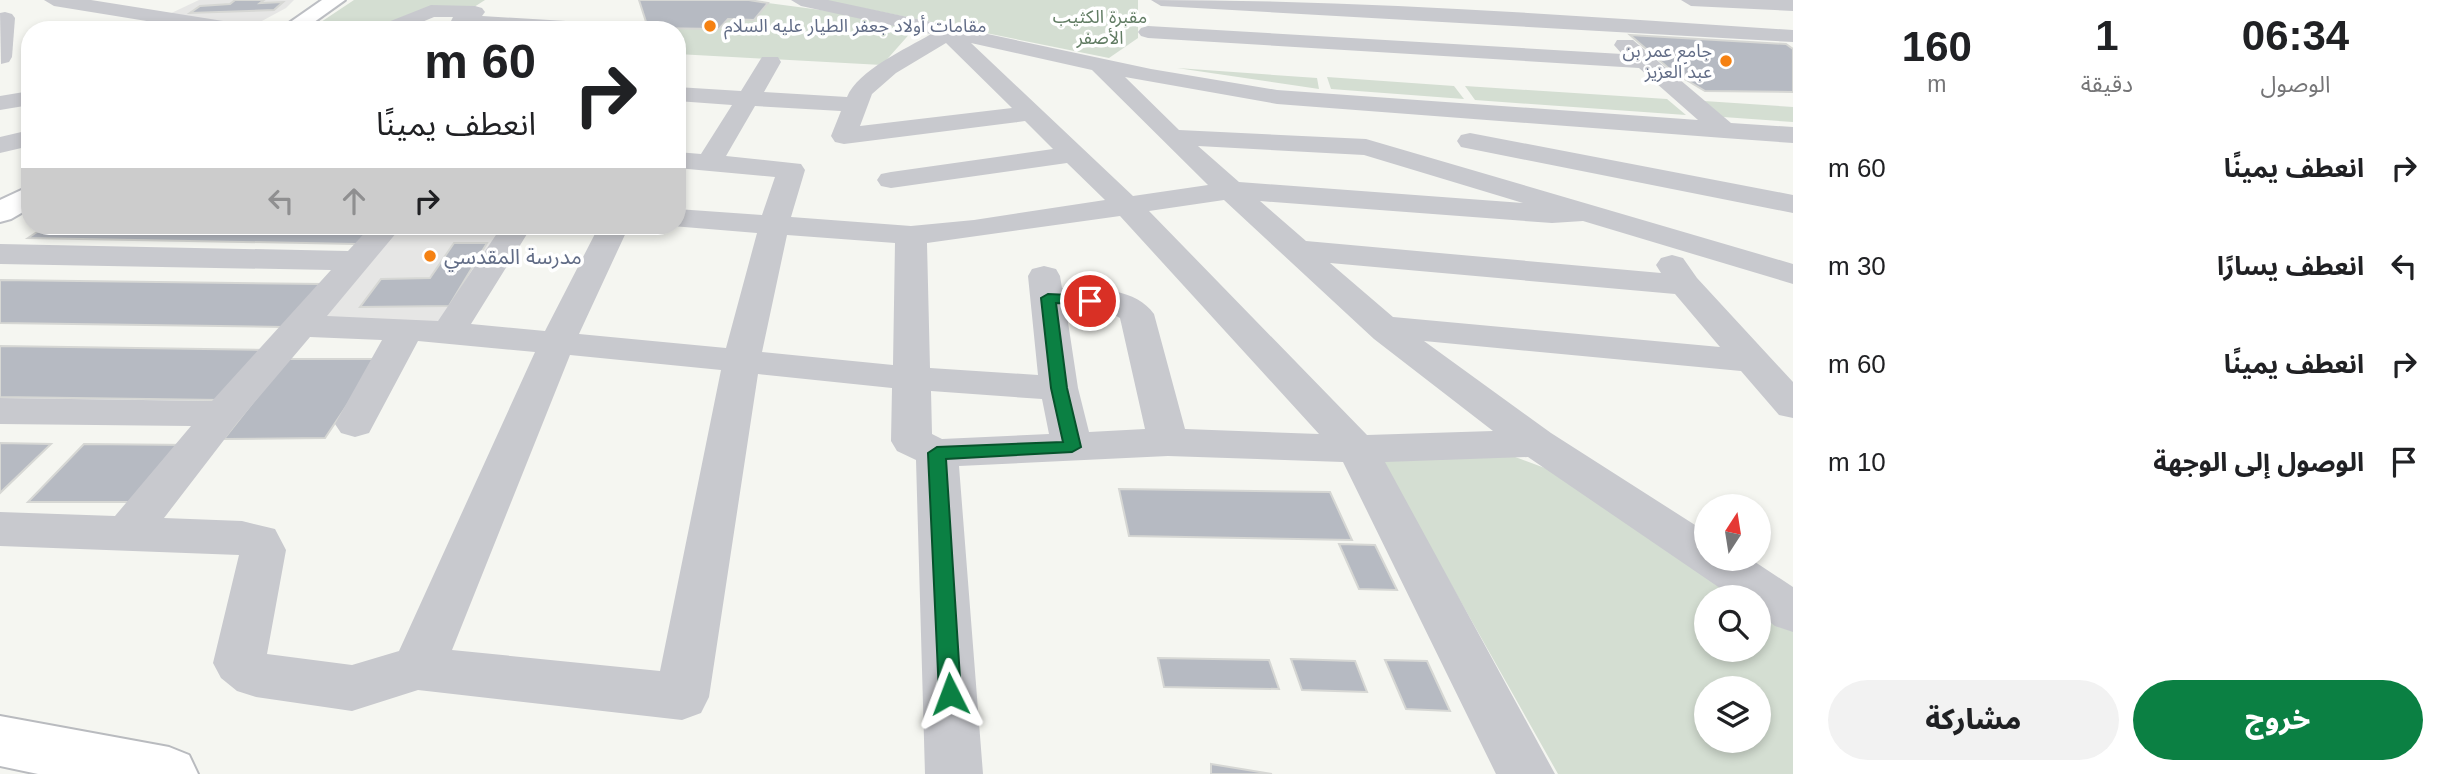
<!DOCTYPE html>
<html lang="ar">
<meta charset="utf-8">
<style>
body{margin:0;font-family:Arial,"Noto Sans Arabic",sans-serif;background:#f2f2f2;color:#202124;direction:rtl;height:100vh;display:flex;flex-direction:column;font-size:26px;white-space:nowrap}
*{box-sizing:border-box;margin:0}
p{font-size:23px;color:#757577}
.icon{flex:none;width:38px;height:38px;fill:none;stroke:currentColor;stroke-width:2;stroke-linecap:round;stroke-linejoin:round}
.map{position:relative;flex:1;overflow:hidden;direction:ltr}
.details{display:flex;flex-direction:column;background:#fff;width:665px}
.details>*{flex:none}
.top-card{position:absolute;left:21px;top:21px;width:665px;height:214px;border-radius:28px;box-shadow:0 4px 10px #0003;direction:rtl;background:#fff;color:#202124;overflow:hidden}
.needle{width:46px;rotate:12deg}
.fabs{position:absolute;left:1694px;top:494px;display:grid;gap:14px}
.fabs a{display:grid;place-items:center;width:77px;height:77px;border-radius:50%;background:#fff;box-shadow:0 4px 10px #0003;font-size:35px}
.pin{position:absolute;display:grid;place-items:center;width:60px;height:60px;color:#fff;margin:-30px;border:4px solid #fff;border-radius:50%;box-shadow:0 2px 7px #0007}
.me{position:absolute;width:77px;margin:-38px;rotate:357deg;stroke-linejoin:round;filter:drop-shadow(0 0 5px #0008)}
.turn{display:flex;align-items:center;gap:24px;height:147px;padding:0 35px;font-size:32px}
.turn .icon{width:91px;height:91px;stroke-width:2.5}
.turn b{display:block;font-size:49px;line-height:60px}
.lanes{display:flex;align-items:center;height:66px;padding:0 35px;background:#0003;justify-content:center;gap:35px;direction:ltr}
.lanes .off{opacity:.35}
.eta{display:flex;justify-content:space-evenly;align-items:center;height:119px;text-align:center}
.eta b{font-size:42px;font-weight:800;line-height:49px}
.primary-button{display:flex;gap:14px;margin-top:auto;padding:14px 35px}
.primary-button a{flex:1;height:80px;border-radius:42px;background:#0b8043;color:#fff;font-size:28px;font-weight:800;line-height:80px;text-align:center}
.primary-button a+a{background:#f2f2f2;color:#202124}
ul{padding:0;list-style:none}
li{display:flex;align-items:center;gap:21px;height:98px;padding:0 35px}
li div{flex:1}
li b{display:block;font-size:26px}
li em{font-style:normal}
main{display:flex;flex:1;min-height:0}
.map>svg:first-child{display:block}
.built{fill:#e6e6e5}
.green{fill:#d4ded2;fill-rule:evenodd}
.building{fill:#b6bac2;stroke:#d6d7d4;stroke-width:2}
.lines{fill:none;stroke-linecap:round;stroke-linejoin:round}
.major-casing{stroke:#bcbec3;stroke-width:4}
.highway-casing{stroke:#b9bbbf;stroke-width:4}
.minor{fill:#c8c9ce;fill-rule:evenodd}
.major{fill:#fff;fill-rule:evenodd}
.highway{fill:#fff;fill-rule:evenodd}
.route{fill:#0b8043;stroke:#07532c;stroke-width:2}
.poi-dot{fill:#f58112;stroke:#fff;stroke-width:2.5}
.labels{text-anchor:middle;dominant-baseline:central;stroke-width:7;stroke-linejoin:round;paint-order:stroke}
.far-park-label{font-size:18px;fill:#617c63;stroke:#fff}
.far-poi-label{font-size:18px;fill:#616c86;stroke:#fff;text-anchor:start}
.poi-label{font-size:21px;fill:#616c86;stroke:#fff;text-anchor:start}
</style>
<main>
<section class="details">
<div class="eta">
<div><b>06:34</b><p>الوصول</p></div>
<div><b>1</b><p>دقيقة</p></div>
<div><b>160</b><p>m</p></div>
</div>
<ul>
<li><svg class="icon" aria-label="right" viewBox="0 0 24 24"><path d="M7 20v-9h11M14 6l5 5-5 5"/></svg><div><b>انعطف يمينًا</b></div><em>60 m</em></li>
<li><svg class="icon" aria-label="left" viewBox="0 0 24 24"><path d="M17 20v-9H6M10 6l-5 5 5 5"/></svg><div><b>انعطف يسارًا</b></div><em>30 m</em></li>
<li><svg class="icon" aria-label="right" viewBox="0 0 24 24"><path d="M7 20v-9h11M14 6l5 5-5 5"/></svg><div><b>انعطف يمينًا</b></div><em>60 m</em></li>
<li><svg class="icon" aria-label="arrive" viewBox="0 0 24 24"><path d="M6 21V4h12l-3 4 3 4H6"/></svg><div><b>الوصول إلى الوجهة</b></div><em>10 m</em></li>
</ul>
<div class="primary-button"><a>خروج</a><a>مشاركة</a></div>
</section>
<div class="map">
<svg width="1793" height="774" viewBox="0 0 1793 774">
<rect width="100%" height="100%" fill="#f5f6f1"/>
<g class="built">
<polygon points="199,0 294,0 286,8 249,28 165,16"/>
<polygon points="400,226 509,226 445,319 427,324 319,317"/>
</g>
<g class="green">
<polygon points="354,0 485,0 471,9 428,9 379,30 309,30"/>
<polygon points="823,0 1138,0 1138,38 1109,58"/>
<polygon points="768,3 836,12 913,30 882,65 677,54 677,30 624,30 621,27 719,29 728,19 754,20"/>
<polygon points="1177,68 1317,78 1319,89"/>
<polygon points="1327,77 1454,86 1464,99 1331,89"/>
<polygon points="1465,86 1667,99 1686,115 1475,100"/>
<polygon points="1704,101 1793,107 1793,122 1723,117"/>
<path d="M1507,454l54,20 191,123h-46v52h53v-48l34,22v151h-235l-177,-314zM1706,688h53v52h-53z"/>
</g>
<g class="building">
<polygon points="235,0 264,0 260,3 283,2 274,10 190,13 200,6 230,4"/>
<polygon points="639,0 749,0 768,3 754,20 728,19 719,29 648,28"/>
<polygon points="1630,35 1786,44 1793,49 1793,92 1705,91 1673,72"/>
<polygon points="46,226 374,226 357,244 28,238"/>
<polygon points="456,226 495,226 493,229 453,230"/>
<polygon points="454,243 487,243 449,306 360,307 381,279 430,278"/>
<polygon points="0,280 322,284 283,327 0,323"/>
<polygon points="0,346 266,350 221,400 0,397"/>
<polygon points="287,359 378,359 325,438 224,439"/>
<polygon points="0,443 51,444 0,493"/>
<polygon points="84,444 190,445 140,502 28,502"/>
<polygon points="1119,489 1330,492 1352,540 1129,536"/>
<polygon points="1339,544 1375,545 1397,590 1359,589"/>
<polygon points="1158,658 1269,660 1279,689 1164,687"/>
<polygon points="1291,659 1355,661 1367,692 1302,690"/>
<polygon points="1385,660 1427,661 1450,711 1406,709"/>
<polygon points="1211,764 1272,774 1211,774"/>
</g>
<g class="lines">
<defs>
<g id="major">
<polygon points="322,0 345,0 303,30 279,30"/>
<polygon points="30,186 30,208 11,219 0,222 0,200"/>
</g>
<polygon id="highway" points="0,716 169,747 189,755 198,774 38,774 0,766"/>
</defs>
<use href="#major" class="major-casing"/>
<use href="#highway" class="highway-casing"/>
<g class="minor">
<polygon points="44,0 91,0 242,24 249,26 252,30 202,30 54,6"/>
<path d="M791,0h37l323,69 126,21 421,30 -59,-52 -491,-30 -7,-2 -3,-4 3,-4 7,-2 474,28 -8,-9 3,-5h16l98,83 62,4v16l-69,-5 -447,-34 -152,-27 54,53 187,9 427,125v20l-210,-63 -31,2 -292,-22 46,40 355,32 -5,-8 5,-7 11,-3 11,3 14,20 96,104v36l-14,-3 -38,-44 -317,-30 127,92 155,99v26h43l44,29v45l-18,-6 -16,-12v-17h-26l-205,-140 -143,5 170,312h-59l-153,-312 -175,-6 -209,10 24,308h-58l-9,-314 -19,-9 -6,-10 1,-53 -134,-14 -49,323 -8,16 -19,7 -264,-30 -66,21 -96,-14 -19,-6 -16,-13 -8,-15 26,-108 -239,-9v-34l115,4 76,-90 -191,-2v-26l212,3 119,-131 -331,-6v-20l348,7 23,-25h31l-75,90 111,5 64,-95h30l-61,98 74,7 54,-105h30l-50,108 147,14 31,-115 -85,-7h5v-17l85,6 13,-38 -98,-9v-16l24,2 31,-49 -55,-4v-14l64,4 21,-34h16l3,5 -17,30 83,5c11,-27 59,-48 84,-63l-130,-28zM946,43l66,65 -152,18 12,-32 24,-21zM971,43l121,27 116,115 -75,11zM755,106l86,5 -10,25 4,6 9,2 181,-23 28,28 -162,23 -10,2 -4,6 4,6 10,2 176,-25 38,37 -131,20 -63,6 -120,-9 14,-47 -4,-6 -75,-8zM1198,146l166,9 159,48 -284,-21zM1224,200l150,139 119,92 -126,4 -218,-224zM1120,216l199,218 -134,-5 -31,-115c-19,-27 -62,-26 -92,-26l-2,-12 -4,-7 -12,-3 -12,3 -4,7 10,99 -108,-7 -3,-125zM787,235l108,8 -2,122 -131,-13zM1330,263l345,31 45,53 -327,-30zM1066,309l41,2 13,7 25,111 -56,3 -11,-44zM310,337l72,3 -47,84 6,9 14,4 14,-4 49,-92 117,11 -136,299 -47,14 -85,-11 19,-104 -11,-21 -33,-8 -78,-3 73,-95zM570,355l151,15 -61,301 -208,-21zM931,391l111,8 7,35 -107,5 -10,-5z"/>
<path d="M1151,0c214,0 428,16 642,30v12l-632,-36z"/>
<polygon points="1681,0 1793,0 1793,11 1691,6"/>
<polygon points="431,5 475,6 482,8 485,12 482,16 599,23 606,25 609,29 461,27 454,25 451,21 453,17 434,17 403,30 375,30 378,26"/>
<polygon points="5,12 12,14 15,18 12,57 9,62 1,64 0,13"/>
<polygon points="30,91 30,105 0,110 0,96"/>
<polygon points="30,130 30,146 0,153 0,137"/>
<polygon points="1470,133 1793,195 1793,213 1461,147 1457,141 1461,135"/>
</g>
<use href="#major" class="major"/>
<use href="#highway" class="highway"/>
</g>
<polygon class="route" points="1048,294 1090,296 1097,301 1090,305 1056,303 1067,388 1081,447 1072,452 946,459 961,694 958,701 950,703 942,701 939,694 928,453 937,447 1063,442 1051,388 1041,298"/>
<g class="poi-dot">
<circle cx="710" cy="26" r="7"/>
<circle cx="1726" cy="61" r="7"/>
<circle cx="430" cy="256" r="7"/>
</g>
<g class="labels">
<g class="far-park-label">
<text x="1100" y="17">مقبرة الكثيب<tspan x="1100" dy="21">الأصفر</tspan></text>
</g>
<g class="far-poi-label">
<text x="724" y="26">مقامات أولاد جعفر الطيار عليه السلام</text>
<text x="1712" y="51" text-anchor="end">جامع عمر بن<tspan x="1712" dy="21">عبد العزيز</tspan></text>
</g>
<g class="poi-label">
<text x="444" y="256">مدرسة المقدسي</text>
</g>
</g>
</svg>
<div class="fabs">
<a><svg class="needle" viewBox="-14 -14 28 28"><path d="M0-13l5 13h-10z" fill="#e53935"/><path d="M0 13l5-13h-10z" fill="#757577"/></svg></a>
<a><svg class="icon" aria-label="search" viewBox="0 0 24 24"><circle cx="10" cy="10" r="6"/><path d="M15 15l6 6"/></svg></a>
<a><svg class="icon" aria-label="layers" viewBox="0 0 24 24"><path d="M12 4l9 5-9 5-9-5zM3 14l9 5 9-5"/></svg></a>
</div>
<div class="pin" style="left:1090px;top:301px;background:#d93025"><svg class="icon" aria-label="arrive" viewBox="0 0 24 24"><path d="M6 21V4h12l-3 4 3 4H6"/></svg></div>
<svg class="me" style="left:950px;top:694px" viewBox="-20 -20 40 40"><path d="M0-17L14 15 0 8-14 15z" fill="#0b8043" stroke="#fff" stroke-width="4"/></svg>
<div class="top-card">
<div class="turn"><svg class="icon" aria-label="right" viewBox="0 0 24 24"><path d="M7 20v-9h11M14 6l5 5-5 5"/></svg><div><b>60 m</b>انعطف يمينًا</div></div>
<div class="lanes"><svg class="icon off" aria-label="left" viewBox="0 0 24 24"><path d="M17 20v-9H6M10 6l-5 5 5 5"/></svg><svg class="icon off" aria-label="ahead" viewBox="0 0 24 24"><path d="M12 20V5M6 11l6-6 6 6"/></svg><svg class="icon" aria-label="right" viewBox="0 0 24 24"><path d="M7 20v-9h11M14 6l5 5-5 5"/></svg></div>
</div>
</div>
</main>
